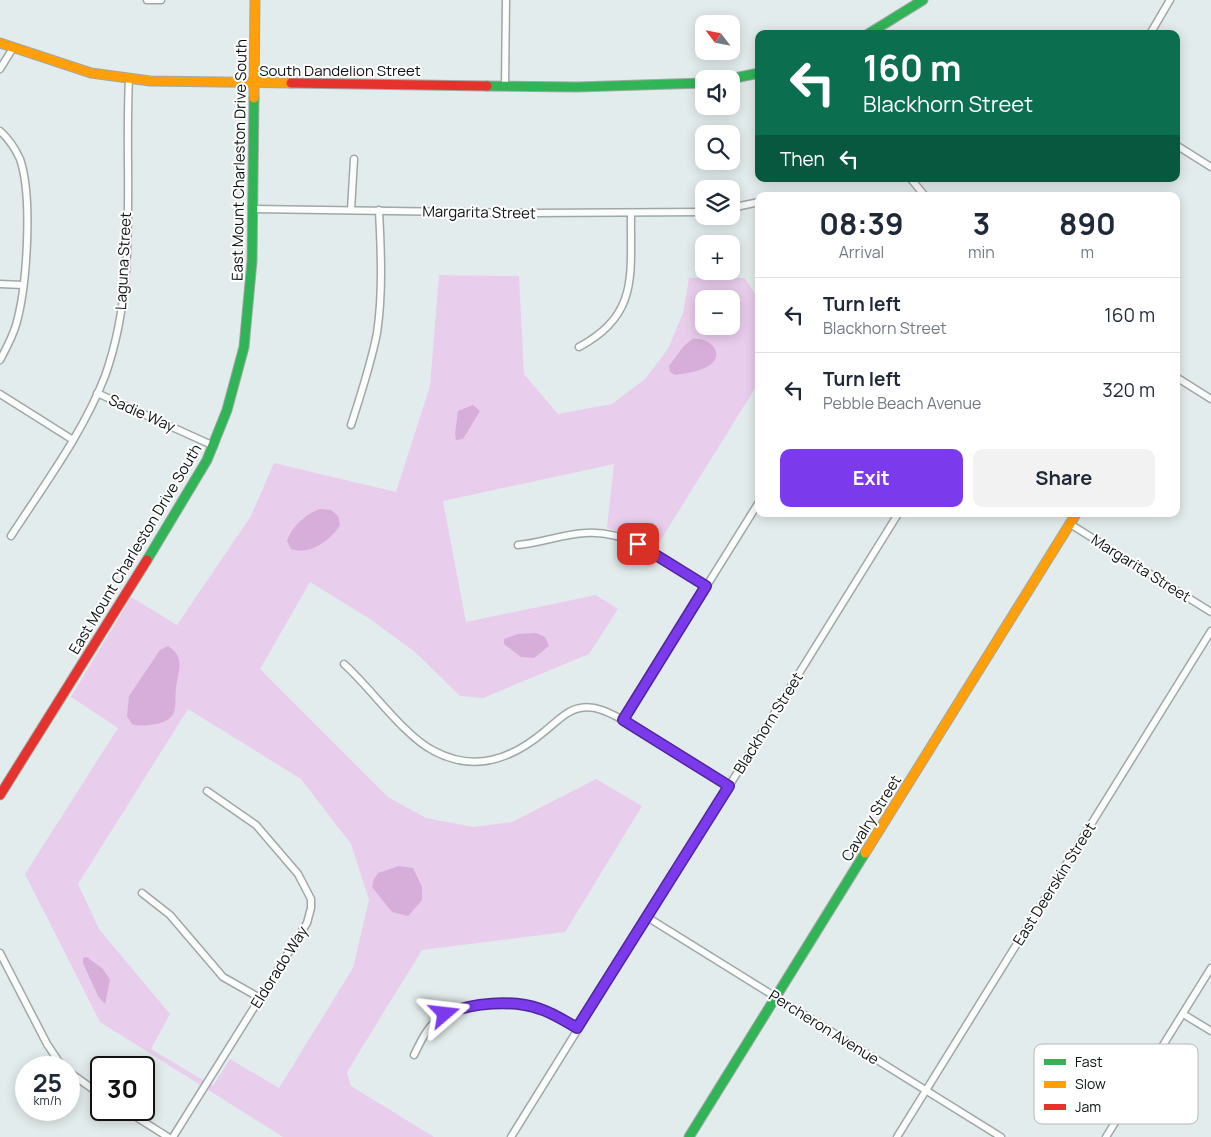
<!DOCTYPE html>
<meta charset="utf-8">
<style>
body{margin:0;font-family:Manrope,sans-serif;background:#f2f2f3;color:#1f2937;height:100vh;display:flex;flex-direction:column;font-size:19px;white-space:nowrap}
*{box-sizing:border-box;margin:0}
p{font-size:16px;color:#747a83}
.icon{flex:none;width:28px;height:28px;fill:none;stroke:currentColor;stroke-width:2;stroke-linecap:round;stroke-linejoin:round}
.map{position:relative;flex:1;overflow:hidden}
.panel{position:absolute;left:755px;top:192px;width:425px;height:325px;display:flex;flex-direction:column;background:#fff;border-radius:10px;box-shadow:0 2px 12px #0003}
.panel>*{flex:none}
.top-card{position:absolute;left:755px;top:30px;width:425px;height:152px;border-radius:10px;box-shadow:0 2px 12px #0003;background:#0b6e4f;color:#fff;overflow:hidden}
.needle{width:32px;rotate:302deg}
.buttons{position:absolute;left:695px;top:15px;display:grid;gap:10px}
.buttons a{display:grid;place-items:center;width:45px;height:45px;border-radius:10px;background:#fff;box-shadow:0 2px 12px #0003;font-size:25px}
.speed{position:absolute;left:15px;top:1056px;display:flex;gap:10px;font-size:25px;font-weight:700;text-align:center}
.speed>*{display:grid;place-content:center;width:65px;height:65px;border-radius:50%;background:#fff;box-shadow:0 2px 12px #0003;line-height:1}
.speed small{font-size:12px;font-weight:400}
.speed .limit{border:2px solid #111;border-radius:8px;background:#fff;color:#111}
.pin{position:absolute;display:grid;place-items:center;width:42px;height:42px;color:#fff;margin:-21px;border-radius:10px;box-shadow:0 2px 8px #0006}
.me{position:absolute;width:55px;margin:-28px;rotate:73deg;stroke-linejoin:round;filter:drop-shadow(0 0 4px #0008)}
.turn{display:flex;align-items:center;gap:18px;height:105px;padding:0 25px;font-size:22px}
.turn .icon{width:65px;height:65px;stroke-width:2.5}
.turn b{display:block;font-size:35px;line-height:42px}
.then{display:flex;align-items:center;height:48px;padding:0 25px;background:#0003;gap:10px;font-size:19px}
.eta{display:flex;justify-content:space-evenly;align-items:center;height:85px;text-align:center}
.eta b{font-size:30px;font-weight:700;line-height:35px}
.cta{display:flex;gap:10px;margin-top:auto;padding:10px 25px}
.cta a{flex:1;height:58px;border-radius:10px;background:#7c3aed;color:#fff;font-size:20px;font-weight:700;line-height:58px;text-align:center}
.cta a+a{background:#f2f2f3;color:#1f2937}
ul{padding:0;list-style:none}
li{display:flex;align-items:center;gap:15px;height:75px;padding:0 25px;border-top:1px solid #e0e1e3}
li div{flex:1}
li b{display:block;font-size:19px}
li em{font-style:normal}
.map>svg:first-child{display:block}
.green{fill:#e9cded;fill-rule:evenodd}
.water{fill:#d7add9}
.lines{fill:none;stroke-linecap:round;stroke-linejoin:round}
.street-casing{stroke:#a0a7a7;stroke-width:9}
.fast-casing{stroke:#a0a7a7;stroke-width:11}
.slow-casing{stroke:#a0a7a7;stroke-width:11}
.jam-casing{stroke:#a0a7a7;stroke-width:11}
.street{stroke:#fbfcfc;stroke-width:6}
.fast{stroke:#30b455;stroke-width:9}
.slow{stroke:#ff9f0a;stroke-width:9}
.jam{stroke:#e5322d;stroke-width:9}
.route-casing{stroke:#51269a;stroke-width:12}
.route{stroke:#7c3aed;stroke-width:9}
.labels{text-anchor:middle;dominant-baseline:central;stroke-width:4;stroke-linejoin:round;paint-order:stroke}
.street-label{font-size:15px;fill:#0b1111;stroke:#fff}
.key{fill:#fff;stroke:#b6b8b8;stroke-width:1}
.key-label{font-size:14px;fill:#0b1111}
</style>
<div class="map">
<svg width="1211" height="1137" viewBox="0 0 1211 1137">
<rect width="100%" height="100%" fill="#e3ecec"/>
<path class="green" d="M439,275l80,1 5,98 34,40 54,-10 33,-25 23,-30 15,-36 6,-35h56l14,23v81l-104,167 -26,-14 -22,-7 7,-64 -171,37 23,121 130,-27 22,14 -29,45 -106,44 -23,-2 -45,-44 -45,-33 -60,-37 -50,87 128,128 38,21 47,9 39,-5 84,-43 46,27 -77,126 -143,18 -75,122 4,14 83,51h-151l-183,-115 -75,-148 93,-146 -47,-31 60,-100 46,28 74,-109 23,-53 122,29 34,-106zM704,299h27v27h-27zM188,709l113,70 50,65 18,56 -16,68 -74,120 -49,-29 -17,27 -62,-37 19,-35 -71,-85 -21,-45z"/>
<g class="water">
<path d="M692,339c16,-2 34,13 18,26 -8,6 -26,9 -35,10l-5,-3 -1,-6 15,-20z"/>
<polygon points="473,405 480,411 463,439 456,440 455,434 458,411"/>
<path d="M320,509l11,1 7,6 2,9c-9,15 -31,31 -49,24l-4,-8c4,-14 20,-28 33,-32z"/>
<polygon points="536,633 545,637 549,646 534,658 521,657 504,644 504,639 518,634"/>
<path d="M168,646c18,12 10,24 8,42 -2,19 4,31 -20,36 -8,1 -16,3 -24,0l-5,-8 2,-20 31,-46z"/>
<polygon points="399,866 413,868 422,887 422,900 408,916 392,912 372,887 374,879 378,873"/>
<polygon points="87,957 103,969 110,980 105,1004 98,996 83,963 83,958"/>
</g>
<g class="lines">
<defs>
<g id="street">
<polyline points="147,0 161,0"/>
<polyline points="1150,34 1170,0"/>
<polyline points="0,69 13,48"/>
<polyline points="505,86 506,0"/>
<path d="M0,131c9,8 15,17 20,28 13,38 7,128 -4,166 -4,13 -10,24 -16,35"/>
<polyline points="1176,145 1211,167"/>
<polyline points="911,179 925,196"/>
<polyline points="731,208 759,202"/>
<polyline points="254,209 532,213 704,212"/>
<polyline points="351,210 354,159"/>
<polyline points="0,284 23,285"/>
<path d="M579,347c61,-32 51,-74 52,-133"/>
<polyline points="1176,377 1211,399"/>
<polyline points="97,393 214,446"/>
<polyline points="0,394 73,440"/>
<path d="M351,425c10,-31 20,-61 26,-92 6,-40 4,-83 2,-123"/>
<polyline points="1070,524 1211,612"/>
<path d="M11,536c33,-51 72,-103 94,-160 34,-95 19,-199 24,-297"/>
<path d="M518,545c23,-2 45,-11 68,-12 46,-3 83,30 120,54"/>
<path d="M344,664c27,24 60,72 90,87 41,22 78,8 111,-20 10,-8 22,-21 35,-23 16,-3 30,5 43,12l106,66"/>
<polyline points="623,720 759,502"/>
<polyline points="142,893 170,915 223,977 260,998"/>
<polyline points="647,917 1001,1137"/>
<polyline points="0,953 47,1044 63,1068"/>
<polyline points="1183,1014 1211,1031"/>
<path d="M414,1055c6,-12 12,-26 23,-35 21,-18 78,-20 103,-11 14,4 25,12 37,19"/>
<polyline points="69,1072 101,1095"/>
<polyline points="125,1110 168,1137"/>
<polyline points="173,1137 307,923 311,908 311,899 298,874 256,825 207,791"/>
<polyline points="511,1137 898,514"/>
<polyline points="897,1137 1211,631"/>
<polyline points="1106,1137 1211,968"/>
</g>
<g id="fast">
<polyline points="868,34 923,0"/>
<polyline points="730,79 759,73"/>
<polyline points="487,86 577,87 704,83"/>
<polyline points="147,560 207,460 227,410 244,347 252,261 254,98"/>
<polyline points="689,1137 865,853"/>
</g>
<g id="slow">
<polyline points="0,43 91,73 150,81 291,83"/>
<polyline points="254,98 255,0"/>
<polyline points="865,853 1076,514"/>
</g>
<g id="jam">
<polyline points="291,83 487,86"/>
<polyline points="0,795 147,560"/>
</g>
</defs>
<use href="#street" class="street-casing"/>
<use href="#fast" class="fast-casing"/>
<use href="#slow" class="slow-casing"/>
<use href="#jam" class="jam-casing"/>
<use href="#street" class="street"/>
<use href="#fast" class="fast"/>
<use href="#slow" class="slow"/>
<use href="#jam" class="jam"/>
</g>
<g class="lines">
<defs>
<path id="route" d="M445,1014c27,-11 67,-15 95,-5 13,4 25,12 37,19l152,-242 -106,-66 83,-134 -68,-42"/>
</defs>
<use href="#route" class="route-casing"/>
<use href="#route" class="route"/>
</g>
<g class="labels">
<g class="street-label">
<text x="340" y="70">South Dandelion Street</text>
<text transform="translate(239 160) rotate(-89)">East Mount Charleston Drive South</text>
<text transform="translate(479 212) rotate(1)">Margarita Street</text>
<text transform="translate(123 261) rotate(-87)">Laguna Street</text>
<text transform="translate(142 413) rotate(24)">Sadie Way</text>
<text transform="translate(135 549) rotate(-59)">East Mount Charleston Drive South</text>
<text transform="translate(1141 568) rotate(32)">Margarita Street</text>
<text transform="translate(768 723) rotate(-58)">Blackhorn Street</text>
<text transform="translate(871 818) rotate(-58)">Cavalry Street</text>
<text transform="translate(1054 884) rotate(-58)">East Deerskin Street</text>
<text transform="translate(279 967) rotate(-58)">Eldorado Way</text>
<text transform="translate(824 1027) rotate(32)">Percheron Avenue</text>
</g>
</g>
<rect x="1034" y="1044" width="164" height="80" rx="8" class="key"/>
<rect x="1044" y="1059" width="22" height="6" fill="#30b455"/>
<rect x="1044" y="1081" width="22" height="7" fill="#ff9f0a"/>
<rect x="1044" y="1104" width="22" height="6" fill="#e5322d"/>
<g class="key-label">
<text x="1075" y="1067">Fast</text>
<text x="1075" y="1089">Slow</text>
<text x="1075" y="1112">Jam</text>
</g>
</svg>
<div class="buttons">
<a><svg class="needle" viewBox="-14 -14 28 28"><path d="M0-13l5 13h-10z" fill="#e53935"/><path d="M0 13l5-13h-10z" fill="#747a83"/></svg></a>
<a><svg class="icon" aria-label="sound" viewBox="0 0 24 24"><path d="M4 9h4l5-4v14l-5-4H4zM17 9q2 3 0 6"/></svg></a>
<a><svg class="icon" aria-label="search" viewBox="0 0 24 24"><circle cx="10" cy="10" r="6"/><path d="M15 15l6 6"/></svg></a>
<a><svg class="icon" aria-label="layers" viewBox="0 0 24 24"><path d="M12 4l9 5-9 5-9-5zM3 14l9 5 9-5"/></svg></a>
<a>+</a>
<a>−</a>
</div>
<div class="speed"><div>25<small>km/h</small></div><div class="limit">30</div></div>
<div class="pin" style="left:638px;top:544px;background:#d93025"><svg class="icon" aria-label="arrive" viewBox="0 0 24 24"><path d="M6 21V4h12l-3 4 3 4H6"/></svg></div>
<svg class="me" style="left:445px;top:1014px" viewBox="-20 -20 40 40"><path d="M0-17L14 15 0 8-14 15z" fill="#7c3aed" stroke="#fff" stroke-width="4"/></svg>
<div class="top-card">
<div class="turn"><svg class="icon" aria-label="left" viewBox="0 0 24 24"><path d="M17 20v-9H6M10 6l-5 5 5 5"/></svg><div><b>160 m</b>Blackhorn Street</div></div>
<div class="then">Then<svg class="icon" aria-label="left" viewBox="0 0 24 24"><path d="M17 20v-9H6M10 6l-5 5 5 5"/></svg></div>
</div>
<section class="panel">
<div class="eta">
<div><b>08:39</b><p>Arrival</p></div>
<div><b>3</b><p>min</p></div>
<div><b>890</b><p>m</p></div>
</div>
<ul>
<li><svg class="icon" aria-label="left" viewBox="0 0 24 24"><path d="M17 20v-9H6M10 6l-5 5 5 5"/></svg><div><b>Turn left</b><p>Blackhorn Street</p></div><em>160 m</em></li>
<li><svg class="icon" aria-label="left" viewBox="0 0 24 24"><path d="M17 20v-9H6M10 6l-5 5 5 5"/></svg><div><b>Turn left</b><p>Pebble Beach Avenue</p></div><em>320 m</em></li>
</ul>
<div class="cta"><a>Exit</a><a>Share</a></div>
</section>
</div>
